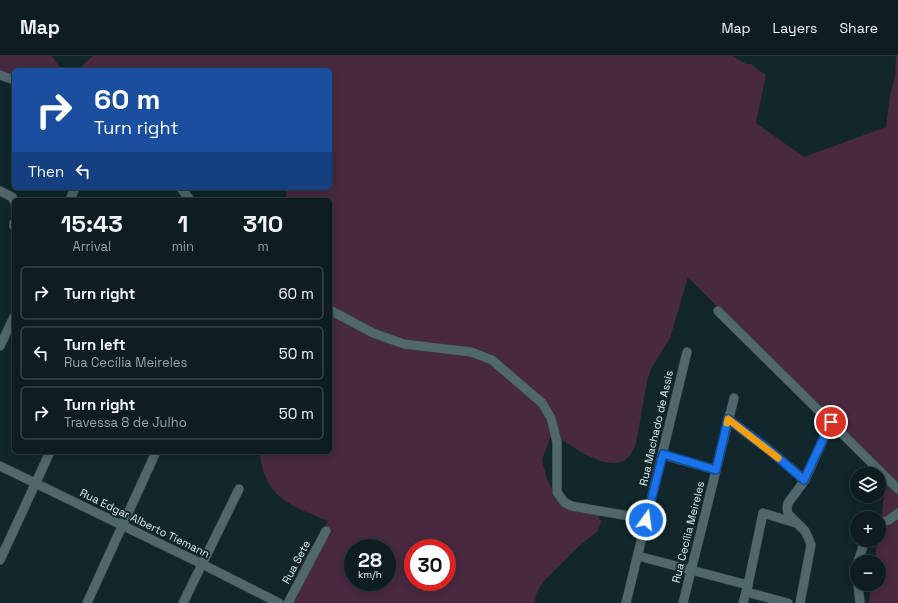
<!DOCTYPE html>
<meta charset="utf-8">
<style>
body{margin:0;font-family:"Space Grotesk",sans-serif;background:#1b2a2d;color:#f1f3f6;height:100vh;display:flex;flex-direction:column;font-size:15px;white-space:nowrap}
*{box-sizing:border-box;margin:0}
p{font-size:13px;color:#9aa2a5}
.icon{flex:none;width:22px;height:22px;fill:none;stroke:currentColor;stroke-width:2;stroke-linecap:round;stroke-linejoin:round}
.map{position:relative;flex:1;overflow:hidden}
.drawer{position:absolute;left:12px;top:142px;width:320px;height:256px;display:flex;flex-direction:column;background:#0d1d20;border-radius:6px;box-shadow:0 2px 10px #0003,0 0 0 1px #2d3b3e}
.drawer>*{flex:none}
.hud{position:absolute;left:12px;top:12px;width:320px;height:122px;border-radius:6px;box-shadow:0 2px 10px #0003,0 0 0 1px #2d3b3e;background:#1a4fa0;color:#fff;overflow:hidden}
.tools{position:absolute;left:850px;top:411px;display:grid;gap:8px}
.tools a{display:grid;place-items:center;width:36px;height:36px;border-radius:50%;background:#0d1d20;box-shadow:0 2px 10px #0003,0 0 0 1px #2d3b3e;font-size:20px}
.speed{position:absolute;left:344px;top:483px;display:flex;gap:8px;font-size:20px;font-weight:700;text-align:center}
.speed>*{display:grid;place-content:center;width:52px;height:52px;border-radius:50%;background:#0d1d20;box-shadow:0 2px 10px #0003,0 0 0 1px #2d3b3e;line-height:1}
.speed small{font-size:10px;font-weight:400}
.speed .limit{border:6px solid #d22;background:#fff;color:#111}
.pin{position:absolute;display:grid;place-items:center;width:34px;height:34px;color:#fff;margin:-17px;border:2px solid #fff;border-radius:50%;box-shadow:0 1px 4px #0007}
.me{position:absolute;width:44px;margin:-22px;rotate:14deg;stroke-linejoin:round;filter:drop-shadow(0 0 3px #0008)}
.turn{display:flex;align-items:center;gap:14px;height:84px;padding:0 16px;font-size:18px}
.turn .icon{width:52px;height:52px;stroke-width:2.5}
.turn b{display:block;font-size:28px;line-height:34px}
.then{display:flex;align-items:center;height:38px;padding:0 16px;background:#0003;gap:8px;font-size:15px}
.eta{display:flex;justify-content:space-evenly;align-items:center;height:68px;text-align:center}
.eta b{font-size:24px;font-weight:700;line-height:28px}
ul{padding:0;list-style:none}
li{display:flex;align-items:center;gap:12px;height:54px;margin:0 8px 6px;padding:0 8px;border:2px solid #2d3b3e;border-radius:6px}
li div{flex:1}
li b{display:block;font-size:15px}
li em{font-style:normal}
header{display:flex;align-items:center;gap:24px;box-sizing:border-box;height:56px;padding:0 20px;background:#0d1d20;border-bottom:1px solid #2d3b3e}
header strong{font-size:19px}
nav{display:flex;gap:22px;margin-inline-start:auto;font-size:14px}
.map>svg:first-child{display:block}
.green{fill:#482940;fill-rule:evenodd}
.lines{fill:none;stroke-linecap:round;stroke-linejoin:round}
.minor-casing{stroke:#314043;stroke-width:10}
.minor{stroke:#50676c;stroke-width:9}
.route-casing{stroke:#114b97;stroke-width:10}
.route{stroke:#1a73e8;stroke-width:7}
.slow{stroke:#f59e0b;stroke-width:7}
.labels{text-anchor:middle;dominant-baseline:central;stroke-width:4;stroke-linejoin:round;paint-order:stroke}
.street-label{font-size:11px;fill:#deecee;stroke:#11272b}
</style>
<header>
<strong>Map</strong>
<nav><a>Map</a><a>Layers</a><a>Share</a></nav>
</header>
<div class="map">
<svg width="898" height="547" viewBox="0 0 898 547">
<rect width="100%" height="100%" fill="#11272b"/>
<g class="green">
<polygon points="0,0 52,0 59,10 66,14 14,14 14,20 0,16"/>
<path d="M93,0h640l13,8h6l6,6 8,5 -10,48 48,34 82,-30 4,-32 5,-18 1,-21h2v547h-29l2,-19h8v-22h-5l4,-22h1c0,-16 9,-48 2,-62 -5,-10 -14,-19 -21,-27l-172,-174 -18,61 -19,31 -4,12 -11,63 -5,10 -7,7 -9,2 -12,-1 -21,-9 -30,-20 -10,27 5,19 5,10 16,11 29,13 4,9 -3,9 -20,16 -35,35 -7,12 -1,9h-241c-5,-28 20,-59 34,-82 -21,-9 -49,-17 -60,-39 -5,-9 -7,-20 -9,-30h71v-252h-44l1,-12h43v-118h-255l6,-3zM353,492h34v34h-34zM413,492h34v34h-34z"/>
</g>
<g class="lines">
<defs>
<g id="minor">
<polyline points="0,19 14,24"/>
<polyline points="181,132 190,144"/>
<polyline points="0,135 12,141 14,145"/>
<polyline points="70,144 75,132"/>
<polyline points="14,170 14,167"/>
<polyline points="330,254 373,277 404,288 471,296 492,304 542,347 551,362 557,386 557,436 564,446 571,450 647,463"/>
<polyline points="718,255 898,433"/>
<polyline points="0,290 14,261"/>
<polyline points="728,363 768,393 805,424"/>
<polyline points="663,399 716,414"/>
<polyline points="0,410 202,508 279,547"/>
<polyline points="879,467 889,464 898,457"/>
<polyline points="638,500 748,529"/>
<polyline points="0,504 50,396"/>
<polyline points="858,506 865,484"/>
<polyline points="858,528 860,547"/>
<polyline points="746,536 788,547"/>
<polyline points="87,547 156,396"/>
<polyline points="183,547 239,433"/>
<polyline points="288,547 326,475"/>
<polyline points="626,547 687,296"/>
<polyline points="683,547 734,342"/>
<polyline points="743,547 748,529 763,457 796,467"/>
<polyline points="800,547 811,489 808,481 805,475 788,458 787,452 788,447 805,424 831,366"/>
</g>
</defs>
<use href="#minor" class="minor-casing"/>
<use href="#minor" class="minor"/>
</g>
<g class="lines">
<defs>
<polyline id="route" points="646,464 663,398 716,414 728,363 768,393 804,424 831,366"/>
</defs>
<use href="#route" class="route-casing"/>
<use href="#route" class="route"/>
<polyline class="slow" points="727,367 728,363 778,402"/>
</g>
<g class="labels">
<g class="street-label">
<text transform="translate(656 372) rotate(-77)">Rua Machado de Assis</text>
<text transform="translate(145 467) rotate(26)">Rua Edgar Alberto Tiemann</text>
<text transform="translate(688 476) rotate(-76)">Rua Cecília Meireles</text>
<text transform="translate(296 506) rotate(-62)">Rua Sete</text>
</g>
</g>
</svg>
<div class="tools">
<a><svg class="icon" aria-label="layers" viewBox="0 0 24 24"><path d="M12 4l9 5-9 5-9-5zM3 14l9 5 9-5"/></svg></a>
<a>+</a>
<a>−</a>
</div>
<div class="speed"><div>28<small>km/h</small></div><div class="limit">30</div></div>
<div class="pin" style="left:831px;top:366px;background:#d93025"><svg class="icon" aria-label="arrive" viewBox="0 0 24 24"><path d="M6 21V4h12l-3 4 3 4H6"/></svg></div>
<svg class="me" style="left:646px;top:464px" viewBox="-20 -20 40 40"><circle r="17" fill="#1a73e8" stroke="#fff" stroke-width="3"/><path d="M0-11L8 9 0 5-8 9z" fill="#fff"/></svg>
<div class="hud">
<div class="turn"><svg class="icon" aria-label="right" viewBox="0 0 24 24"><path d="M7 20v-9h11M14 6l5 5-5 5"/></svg><div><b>60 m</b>Turn right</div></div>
<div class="then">Then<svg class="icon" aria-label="left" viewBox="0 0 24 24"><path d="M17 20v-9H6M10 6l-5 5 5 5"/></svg></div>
</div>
<section class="drawer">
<div class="eta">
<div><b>15:43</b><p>Arrival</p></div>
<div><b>1</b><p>min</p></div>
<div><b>310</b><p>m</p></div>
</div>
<ul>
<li><svg class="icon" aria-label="right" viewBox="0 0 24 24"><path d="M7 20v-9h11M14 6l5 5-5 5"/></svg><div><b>Turn right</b></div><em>60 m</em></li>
<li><svg class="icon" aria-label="left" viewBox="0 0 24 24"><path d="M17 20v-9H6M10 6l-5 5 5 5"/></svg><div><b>Turn left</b><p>Rua Cecília Meireles</p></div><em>50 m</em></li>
<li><svg class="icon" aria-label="right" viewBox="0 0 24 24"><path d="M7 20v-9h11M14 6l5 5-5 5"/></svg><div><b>Turn right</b><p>Travessa 8 de Julho</p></div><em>50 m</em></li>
</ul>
</section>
</div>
